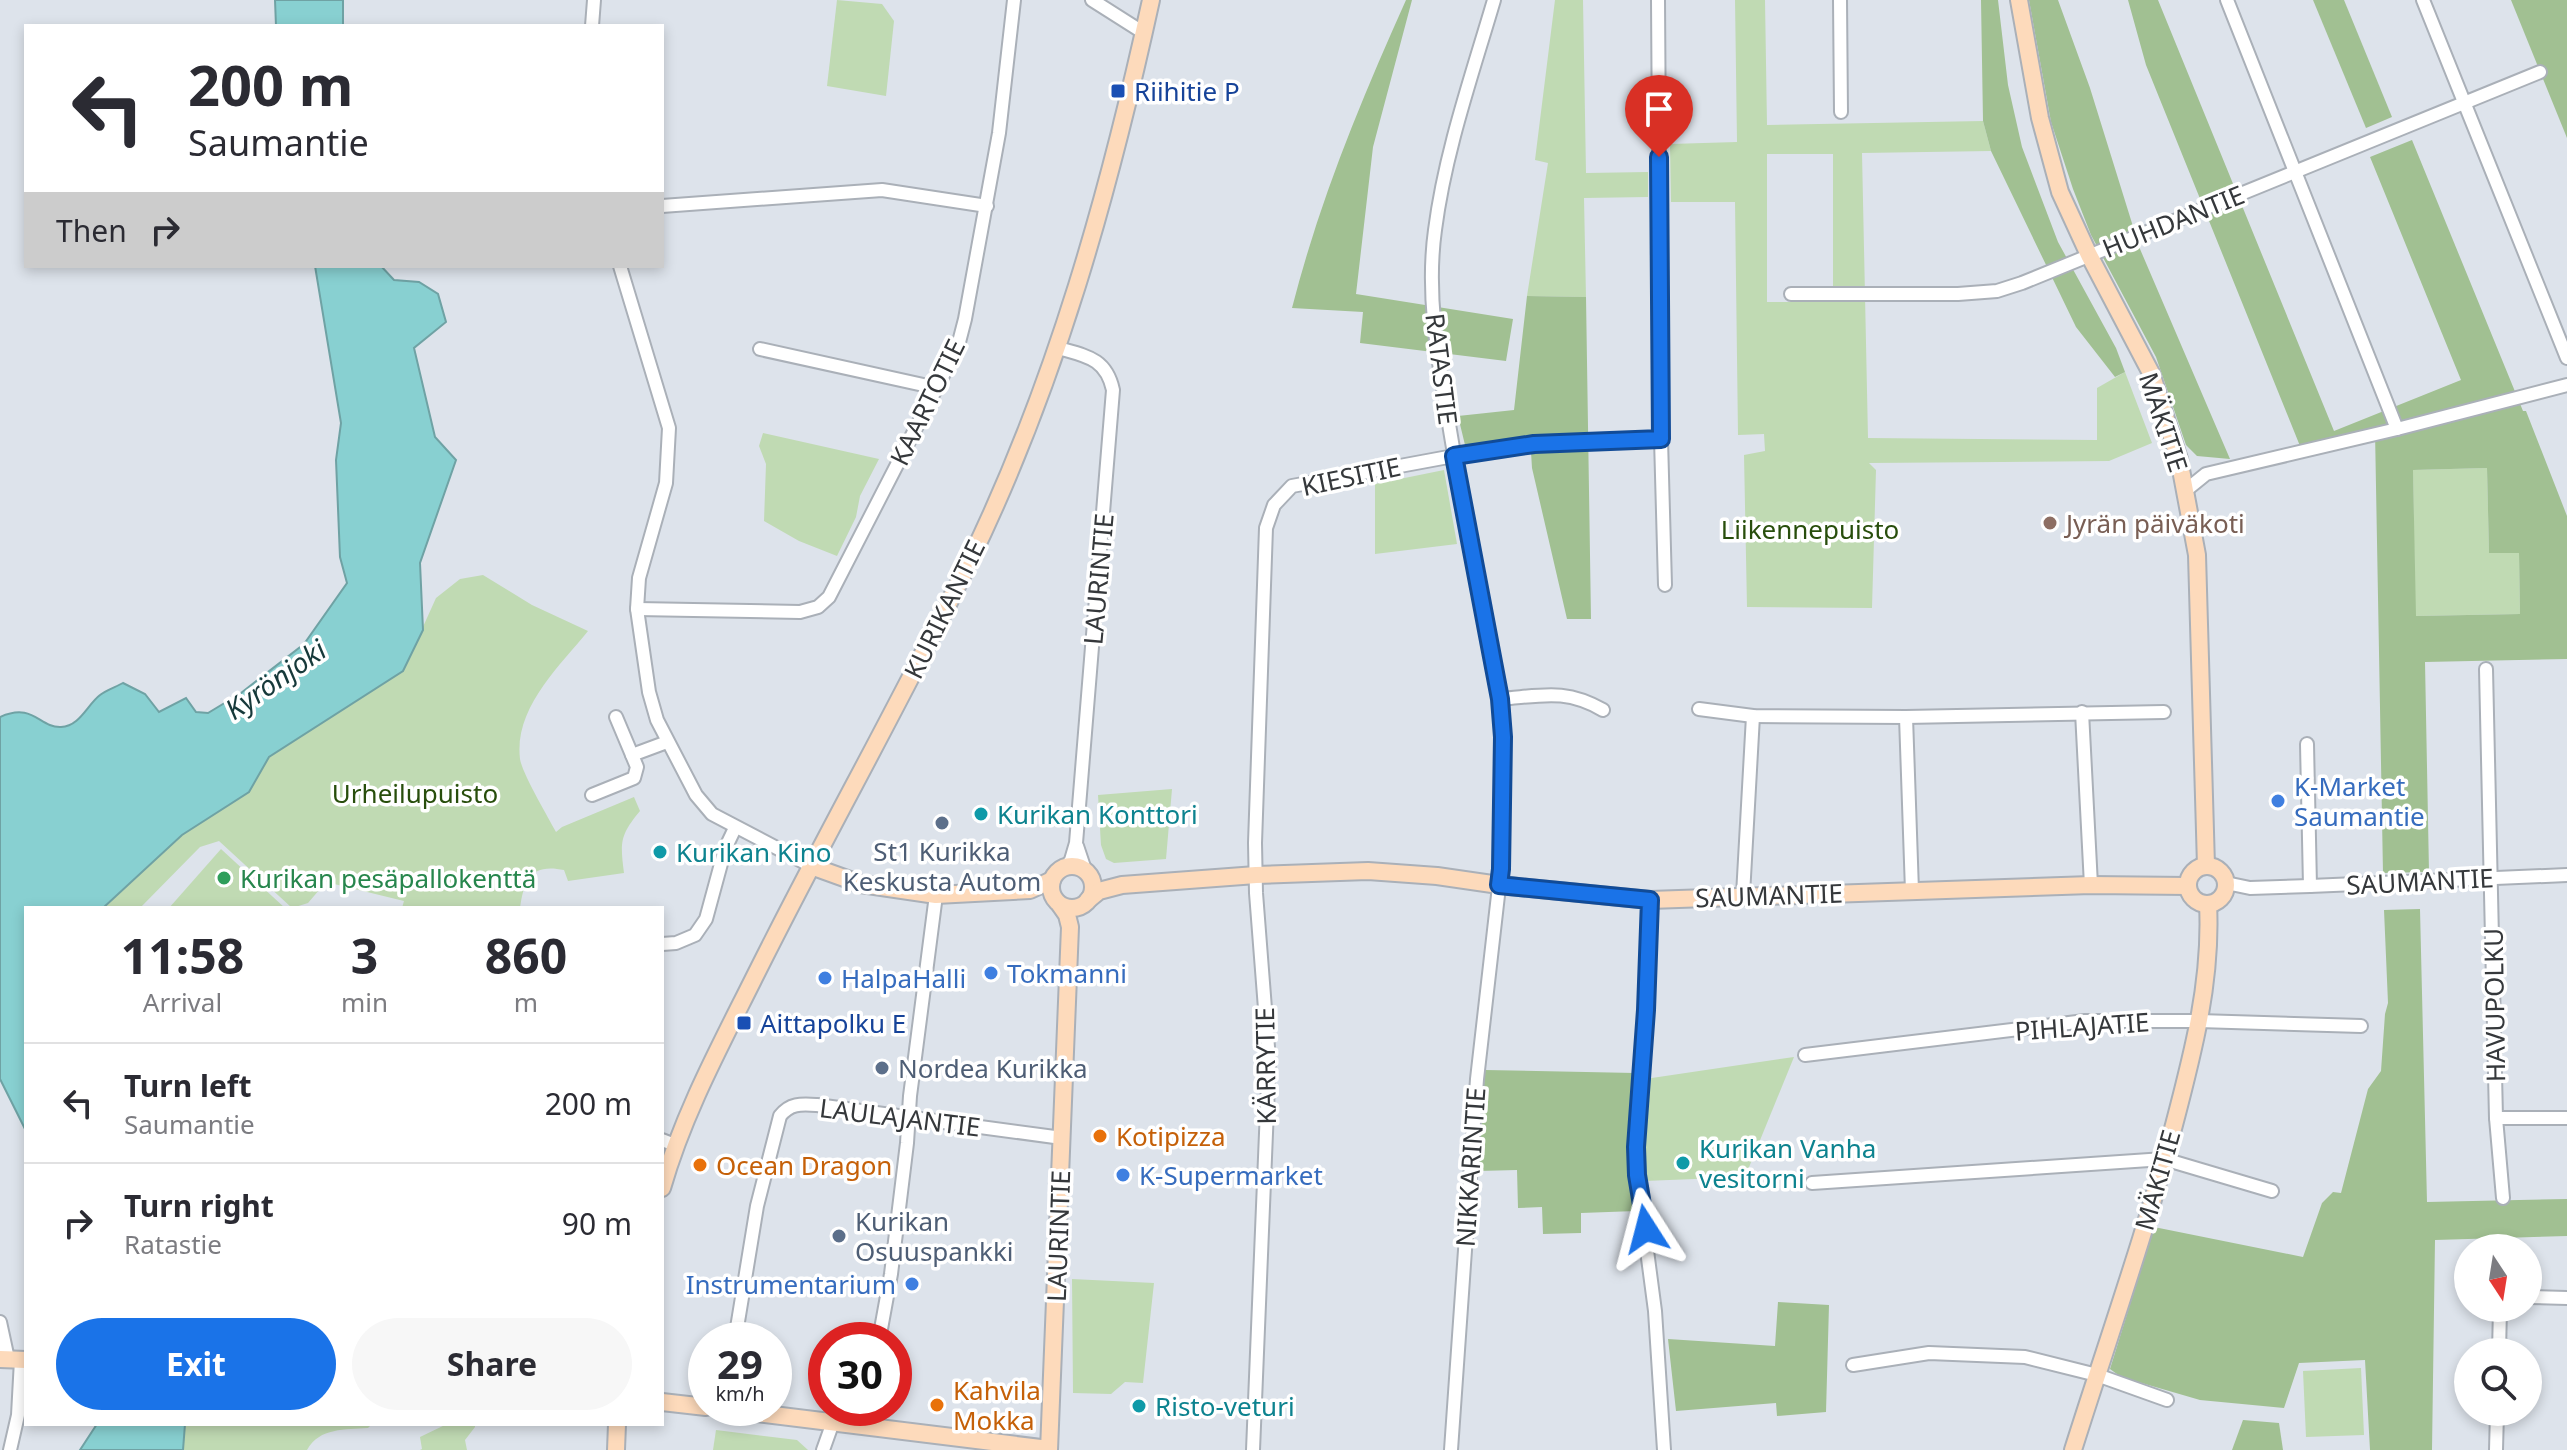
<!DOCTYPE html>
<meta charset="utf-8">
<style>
body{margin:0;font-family:"Noto Sans",sans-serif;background:#f7f7f7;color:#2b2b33;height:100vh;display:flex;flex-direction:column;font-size:30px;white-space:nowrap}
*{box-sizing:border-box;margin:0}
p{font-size:26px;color:#7c7c81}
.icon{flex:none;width:44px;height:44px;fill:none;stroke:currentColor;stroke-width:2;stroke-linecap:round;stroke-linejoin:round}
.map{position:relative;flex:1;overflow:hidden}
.panel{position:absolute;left:24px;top:906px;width:640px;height:520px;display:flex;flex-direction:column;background:#fff;border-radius:0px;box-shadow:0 4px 12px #0003}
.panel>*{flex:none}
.banner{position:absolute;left:24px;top:24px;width:640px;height:244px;border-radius:0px;box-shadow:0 4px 12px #0003;background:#fff;color:#2b2b33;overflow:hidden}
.needle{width:52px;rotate:168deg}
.fabs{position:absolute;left:2454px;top:1234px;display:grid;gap:16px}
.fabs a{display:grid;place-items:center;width:88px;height:88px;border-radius:50%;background:#fff;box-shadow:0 4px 12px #0003;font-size:40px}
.speed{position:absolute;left:688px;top:1322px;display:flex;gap:16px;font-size:40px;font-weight:700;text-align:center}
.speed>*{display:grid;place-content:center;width:104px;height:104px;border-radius:50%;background:#fff;box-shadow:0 4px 12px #0003;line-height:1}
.speed small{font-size:20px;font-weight:400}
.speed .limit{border:12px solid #d22;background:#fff;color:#111}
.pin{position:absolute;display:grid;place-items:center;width:68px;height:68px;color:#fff;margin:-82px -34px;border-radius:50% 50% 50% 0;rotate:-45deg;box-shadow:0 0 8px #0007}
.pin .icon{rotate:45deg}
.me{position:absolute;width:88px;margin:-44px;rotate:351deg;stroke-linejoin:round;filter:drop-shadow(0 0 6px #0008)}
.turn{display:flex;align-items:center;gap:28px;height:168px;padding:0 32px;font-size:36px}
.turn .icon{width:104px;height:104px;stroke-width:2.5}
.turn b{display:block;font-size:56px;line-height:68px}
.then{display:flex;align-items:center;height:76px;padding:0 32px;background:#0003;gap:16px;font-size:30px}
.eta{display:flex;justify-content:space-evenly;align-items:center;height:136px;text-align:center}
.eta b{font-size:48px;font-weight:700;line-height:56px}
.primary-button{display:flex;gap:16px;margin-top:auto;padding:16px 32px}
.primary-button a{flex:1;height:92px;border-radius:48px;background:#1a73e8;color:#fff;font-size:32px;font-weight:700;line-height:92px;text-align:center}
.primary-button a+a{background:#f7f7f7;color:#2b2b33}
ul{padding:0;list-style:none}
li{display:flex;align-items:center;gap:24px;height:120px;padding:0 32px;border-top:2px solid #e1e1e2}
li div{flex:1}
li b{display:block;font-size:30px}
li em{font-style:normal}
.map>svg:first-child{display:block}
.green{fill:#c0dab3;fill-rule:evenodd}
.forest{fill:#a1c092;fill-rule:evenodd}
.water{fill:#88d0d1;stroke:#6fa2a4;stroke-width:2}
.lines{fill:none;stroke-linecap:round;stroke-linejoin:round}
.street-casing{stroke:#aab0b8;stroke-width:16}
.secondary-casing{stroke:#aab0b8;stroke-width:20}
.street{stroke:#fff;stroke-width:12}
.secondary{stroke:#fddabb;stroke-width:16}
.route-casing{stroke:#114b97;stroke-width:20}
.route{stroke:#1a73e8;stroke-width:14}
.transit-dot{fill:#1a4fb4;stroke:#fff;stroke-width:3}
.education-dot{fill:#8d6e63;stroke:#fff;stroke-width:3}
.shop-dot{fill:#3f7fe0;stroke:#fff;stroke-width:3}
.culture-dot{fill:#0f9aa8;stroke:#fff;stroke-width:3}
.service-dot{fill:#5c6f8a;stroke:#fff;stroke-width:3}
.leisure-dot{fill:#2e9e5b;stroke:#fff;stroke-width:3}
.food-dot{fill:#e8710a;stroke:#fff;stroke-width:3}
.labels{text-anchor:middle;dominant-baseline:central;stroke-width:7;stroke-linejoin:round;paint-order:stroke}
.transit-label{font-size:26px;fill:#164399;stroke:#fff;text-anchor:start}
.street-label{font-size:26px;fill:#35383b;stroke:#fff}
.education-label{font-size:26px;fill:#785e54;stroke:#fff;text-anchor:start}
.park-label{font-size:26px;fill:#284e0c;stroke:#fff}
.shop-label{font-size:26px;fill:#366cbe;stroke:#fff;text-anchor:start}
.culture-label{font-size:26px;fill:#0d838f;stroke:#fff;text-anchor:start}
.service-label{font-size:26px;fill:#4e5e75;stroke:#fff;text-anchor:start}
.leisure-label{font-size:26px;fill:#27864d;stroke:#fff;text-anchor:start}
.food-label{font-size:26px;fill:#c56008;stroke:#fff;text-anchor:start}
.water-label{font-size:28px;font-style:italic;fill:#16393a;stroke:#fff}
</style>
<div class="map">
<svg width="2567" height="1450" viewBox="0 0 2567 1450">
<rect width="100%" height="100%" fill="#dde3eb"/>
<g class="green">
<polygon points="837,0 882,4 894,21 886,96 827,86"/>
<polygon points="1555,0 1583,0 1586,173 1648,172 1648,197 1584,198 1586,297 1527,296 1548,163 1535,160"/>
<path d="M1735,0h30l2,125 216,-4 8,30 -129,2 6,285 229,2v-52l28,-16 27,71 -43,18 -240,2 7,7 -4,138 -125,-1 -3,-152 21,-4 -1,-17 -26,1 -3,-233h-64l-1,-58 67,-2zM1767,154h66v148h-66z"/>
<polygon points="763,433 879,459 860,496 856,517 837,556 799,541 764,521 766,464 759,446"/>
<polygon points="2487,468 2489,553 2519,553 2520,614 2415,616 2413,470"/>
<polygon points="1444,470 1457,544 1375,554 1375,484"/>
<path d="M483,575l49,30 56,26c-29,36 -74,77 -68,128 2,14 28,58 36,73l6,-5 72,-30 6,14c-20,24 -20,31 -16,62l-56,8 -4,-11c-33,-7 -40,10 -44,38h-118l2,-7 -78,-19 -18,21 -16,5 -73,-67 -19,6 -60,61h-37l79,-73 67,-43 20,-35 134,-86 33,-73 24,-19z"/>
<polygon points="1172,789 1166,859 1114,863 1106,859 1101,845 1098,795"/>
<polygon points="221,849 285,908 169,908"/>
<polygon points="1794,1057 1745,1177 1644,1181 1645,1079"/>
<polygon points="1072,1279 1154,1283 1143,1383 1125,1382 1111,1394 1073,1393"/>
<polygon points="2361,1368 2364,1435 2306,1437 2303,1371"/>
<path d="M185,1424h187l-4,4c-23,2 -48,-1 -61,22h-124z"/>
<polygon points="447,1424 475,1424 475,1427 465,1440 467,1450 420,1450 422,1449 420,1437"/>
<polygon points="716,1430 797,1440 808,1450 713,1450"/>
</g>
<g class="forest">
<path d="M1406,0h6l-39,147 -17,147 157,25 -7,42 -146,-18 3,-31 -71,-4c27,-106 69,-208 114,-308z"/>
<polygon points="1981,0 1998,0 2008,85 2022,147 2058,242 2116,348 2125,372 2115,377 2076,327 1991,151 1983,121"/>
<polygon points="2029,0 2058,0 2090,88 2140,249 2230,459 2197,456 2186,445 2156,357 2091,235 2073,189 2051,122"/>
<path d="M2128,0h30l176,431 127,-51 -91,-223 42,-17 111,271h3l41,105v143l-142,3 4,210 -46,1 -8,-442 -75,15 -154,-381zM2487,468l2,85h30l1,61 -104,2 -3,-146z"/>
<polygon points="2313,0 2344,0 2392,117 2366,128"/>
<polygon points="2511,0 2567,0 2567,138"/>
<polygon points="1527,296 1586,297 1591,619 1567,619 1532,468 1530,436 1465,445 1458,416 1514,410"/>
<polygon points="2420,909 2427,1202 2567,1199 2567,1236 2435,1240 2432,1450 2370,1450 2365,1360 2299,1363 2284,1408 2200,1400 2121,1377 2110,1369 2154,1227 2303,1257 2322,1203 2333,1192 2341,1193 2368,1089 2381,1071 2385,1014 2388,1003 2384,910"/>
<polygon points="1485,1070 1635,1073 1630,1147 1636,1211 1581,1213 1581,1233 1543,1234 1542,1207 1518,1208 1517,1170 1478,1171"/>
<polygon points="1778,1302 1829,1305 1826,1412 1777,1416 1776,1403 1676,1411 1668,1339 1775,1346"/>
<polygon points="2243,1420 2279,1423 2283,1450 2232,1450"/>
</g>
<g class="water">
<polygon points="275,0 343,0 343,26 276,26"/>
<path d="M315,266h66l13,14 25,2 19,12 8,28 -32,26 21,89 21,23 -36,103 3,67 -20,41 -134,86 -20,35 -67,43 -79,73h-77v223l-26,-52v-362c34,-15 39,11 61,10 19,-1 26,-22 39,-32 6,-5 16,-8 23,-12l22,11 14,18 27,-14 10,14 12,1 33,-20 63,-49 43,-61 -7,-26 -4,-97 5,-37z"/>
<polygon points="97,1424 185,1424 183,1450 80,1450"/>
</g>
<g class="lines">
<defs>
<g id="street">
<polyline points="1092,0 1144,33"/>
<polyline points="1658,0 1661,439 1665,585"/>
<polyline points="1840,0 1841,112"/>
<polyline points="2227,0 2397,429"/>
<polyline points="2423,0 2567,358"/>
<polyline points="592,26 594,0"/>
<polyline points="662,206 882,190 987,206"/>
<polyline points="620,266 669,428 666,483 639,578 637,609 649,692 657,720 696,795 712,814 811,866"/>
<polyline points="1791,294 1958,294 1997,291 2022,283 2540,72"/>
<path d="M1058,348c28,8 48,10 55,42l-37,453 -5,17 -6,8"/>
<polyline points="760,349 937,388"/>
<polyline points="2185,491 2206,474 2397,429 2567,385"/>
<polyline points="637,609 800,612 818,607 829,597 958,346 965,319 999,133 1014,0"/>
<polyline points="2486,669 2496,1118 2503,1198"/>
<path d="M1500,699c41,-3 65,-11 103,11"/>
<polyline points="1699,709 1753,716 1906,717 2164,712"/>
<polyline points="2082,712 2091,885"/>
<polyline points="616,717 632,755"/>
<polyline points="1906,717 1912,891"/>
<polyline points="2307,744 2310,886"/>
<polyline points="592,795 634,778 637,767 632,755 667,742"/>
<polyline points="1077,846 1085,870"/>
<polyline points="2226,883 2250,888 2310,886 2567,875"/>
<polyline points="1743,895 1753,716"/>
<polyline points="1650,900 1646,1010 1636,1147 1637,1175 1655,1311 1664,1450"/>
<polyline points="662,944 676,943 695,935 706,919 725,849 735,828"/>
<polyline points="1805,1055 2085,1021 2199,1021 2361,1026"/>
<polyline points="2496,1118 2567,1118"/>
<polyline points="662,1140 675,1145"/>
<polyline points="1812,1183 2164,1159 2272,1191"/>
<polyline points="2528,1297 2567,1298"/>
<polyline points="0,1322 8,1359"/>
<path d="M735,1340l22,-134 23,-90c10,-13 21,-12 37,-11l245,33"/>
<polyline points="879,1340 891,1274 907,1143 910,1096 936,895"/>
<polyline points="2499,1352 2500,1308"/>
<polyline points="1853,1365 1929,1353 2025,1357 2097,1375 2167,1400"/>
<polyline points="10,1450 18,1415 21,1360"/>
<polyline points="823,1450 838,1408"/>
<polyline points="1253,1450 1269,1060 1256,893 1255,843 1266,528 1274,505 1292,486 1486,450 1534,444 1661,439"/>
<path d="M1451,1450l26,-371 24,-210 2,-132 -3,-38c-18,-92 -36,-183 -51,-275 -11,-64 -23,-130 -14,-194 10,-78 37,-155 59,-230"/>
<polyline points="2496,1450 2497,1412"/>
</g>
<g id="secondary">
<polyline points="2019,0 2040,118 2060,192 2089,255 2151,373 2179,459 2197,555 2206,866"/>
<circle cx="2207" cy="885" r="19"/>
<polyline points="811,866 861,884 936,895 1030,890 1052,880"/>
<circle cx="1072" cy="887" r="21"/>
<polyline points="1088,900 1099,891 1122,885 1256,875 1368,871 1437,876 1499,885 1650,900 2091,885 2188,886"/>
<path d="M662,1188c21,-73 57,-140 91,-208 70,-141 148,-278 217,-420 86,-177 139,-368 181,-560"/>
<polyline points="0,1359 26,1360"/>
<polyline points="662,1402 706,1407"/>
<polyline points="716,1408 1049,1449"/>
<polyline points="616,1450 617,1424"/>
<polyline points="1049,1450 1070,927 1067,915 1060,905"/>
<path d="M2073,1450c34,-108 72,-215 101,-325 19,-72 38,-145 34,-221"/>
</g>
</defs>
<use href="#street" class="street-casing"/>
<use href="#secondary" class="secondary-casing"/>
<use href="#street" class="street"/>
<use href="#secondary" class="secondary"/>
</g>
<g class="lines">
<defs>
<polyline id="route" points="1646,1229 1637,1175 1636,1147 1646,1010 1650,900 1499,885 1501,869 1503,737 1500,699 1454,456 1534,444 1661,439 1659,157"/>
</defs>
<use href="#route" class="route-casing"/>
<use href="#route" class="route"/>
</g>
<g class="transit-dot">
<rect x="1110" y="83" width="16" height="16" rx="4"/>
<rect x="736" y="1015" width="16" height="16" rx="4"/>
</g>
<circle class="education-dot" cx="2050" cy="523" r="8"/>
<g class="shop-dot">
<circle cx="2278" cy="801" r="8"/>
<circle cx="991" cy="973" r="8"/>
<circle cx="825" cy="978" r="8"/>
<circle cx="1123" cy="1175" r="8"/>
<circle cx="912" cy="1284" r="8"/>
</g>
<g class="culture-dot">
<circle cx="981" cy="814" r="8"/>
<circle cx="660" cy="852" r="8"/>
<circle cx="1683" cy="1163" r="8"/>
<circle cx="1139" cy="1406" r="8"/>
</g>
<g class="service-dot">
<circle cx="942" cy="823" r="8"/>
<circle cx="882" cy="1068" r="8"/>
<circle cx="839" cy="1236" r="8"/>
</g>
<circle class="leisure-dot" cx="224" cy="878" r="8"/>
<g class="food-dot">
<circle cx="1100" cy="1136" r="8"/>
<circle cx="700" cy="1165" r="8"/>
<circle cx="937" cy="1405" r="8"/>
</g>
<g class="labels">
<g class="transit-label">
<text x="1134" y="91">Riihitie P</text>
<text x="760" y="1023">Aittapolku E</text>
</g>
<g class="street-label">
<text transform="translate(2173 221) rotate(-22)">HUHDANTIE</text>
<text transform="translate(1442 369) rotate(83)">RATASTIE</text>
<text transform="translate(927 402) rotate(-64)">KAARTOTIE</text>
<text transform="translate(2164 422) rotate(72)">MÄKITIE</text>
<text transform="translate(1351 476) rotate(-12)">KIESITIE</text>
<text transform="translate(1098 579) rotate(-85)">LAURINTIE</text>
<text transform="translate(944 609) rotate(-64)">KURIKANTIE</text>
<text transform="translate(2420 881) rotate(-3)">SAUMANTIE</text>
<text transform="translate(1769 895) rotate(-2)">SAUMANTIE</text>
<text transform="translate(2494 1005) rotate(-91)">HAVUPOLKU</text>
<text transform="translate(2082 1026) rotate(-4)">PIHLAJATIE</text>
<text transform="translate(1265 1066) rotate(-91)">KÄRRYTIE</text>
<text transform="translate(900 1117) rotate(7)">LAULAJANTIE</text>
<text transform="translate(1470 1167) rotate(-86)">NIKKARINTIE</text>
<text transform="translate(2157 1180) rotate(-74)">MÄKITIE</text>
<text transform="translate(1058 1236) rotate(-88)">LAURINTIE</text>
</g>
<g class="education-label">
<text x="2066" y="523">Jyrän päiväkoti</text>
</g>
<g class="park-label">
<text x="1810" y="529">Liikennepuisto</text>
<text x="415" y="793">Urheilupuisto</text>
</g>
<g class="shop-label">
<text x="2294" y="786">K-Market<tspan x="2294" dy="30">Saumantie</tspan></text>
<text x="1007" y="973">Tokmanni</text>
<text x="841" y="978">HalpaHalli</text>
<text x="1139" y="1175">K-Supermarket</text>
<text x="896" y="1284" text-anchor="end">Instrumentarium</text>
</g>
<g class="culture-label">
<text x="997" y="814">Kurikan Konttori</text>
<text x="676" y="852">Kurikan Kino</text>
<text x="1699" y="1148">Kurikan Vanha<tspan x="1699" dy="30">vesitorni</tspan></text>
<text x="1155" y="1406">Risto-veturi</text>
</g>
<g class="service-label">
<text x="942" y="851" text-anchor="middle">St1 Kurikka<tspan x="942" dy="30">Keskusta Autom</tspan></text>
<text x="898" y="1068">Nordea Kurikka</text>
<text x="855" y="1221">Kurikan<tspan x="855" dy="30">Osuuspankki</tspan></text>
</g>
<g class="leisure-label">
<text x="240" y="878">Kurikan pesäpallokenttä</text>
</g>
<g class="food-label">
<text x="1116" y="1136">Kotipizza</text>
<text x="716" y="1165">Ocean Dragon</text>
<text x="953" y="1390">Kahvila<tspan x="953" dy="30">Mokka</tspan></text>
</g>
<g class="water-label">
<text transform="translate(275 679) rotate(-35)">Kyrönjoki</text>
</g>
</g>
</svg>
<div class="fabs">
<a><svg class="needle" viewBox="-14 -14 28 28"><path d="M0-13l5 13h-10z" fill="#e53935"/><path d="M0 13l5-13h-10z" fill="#7c7c81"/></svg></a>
<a><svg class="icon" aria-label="search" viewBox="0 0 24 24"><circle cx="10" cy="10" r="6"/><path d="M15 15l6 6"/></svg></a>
</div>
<div class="speed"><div>29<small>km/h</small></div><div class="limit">30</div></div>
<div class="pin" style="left:1659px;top:157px;background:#d93025"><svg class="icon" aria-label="arrive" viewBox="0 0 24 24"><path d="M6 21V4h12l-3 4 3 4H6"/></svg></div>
<svg class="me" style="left:1646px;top:1229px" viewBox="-20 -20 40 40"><path d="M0-17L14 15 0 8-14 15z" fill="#1a73e8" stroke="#fff" stroke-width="4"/></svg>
<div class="banner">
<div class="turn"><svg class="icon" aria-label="left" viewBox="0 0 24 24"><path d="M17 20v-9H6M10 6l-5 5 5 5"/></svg><div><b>200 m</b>Saumantie</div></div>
<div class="then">Then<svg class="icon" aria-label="right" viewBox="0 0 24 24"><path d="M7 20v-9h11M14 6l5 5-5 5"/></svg></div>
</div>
<section class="panel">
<div class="eta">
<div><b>11:58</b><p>Arrival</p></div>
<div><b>3</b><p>min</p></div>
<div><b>860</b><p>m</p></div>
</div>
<ul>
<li><svg class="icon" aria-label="left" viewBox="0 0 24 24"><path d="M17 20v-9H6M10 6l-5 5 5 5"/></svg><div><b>Turn left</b><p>Saumantie</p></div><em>200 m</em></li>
<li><svg class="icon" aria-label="right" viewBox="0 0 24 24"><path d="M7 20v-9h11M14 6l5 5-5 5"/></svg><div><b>Turn right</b><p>Ratastie</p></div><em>90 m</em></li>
</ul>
<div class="primary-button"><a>Exit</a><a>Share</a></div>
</section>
</div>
